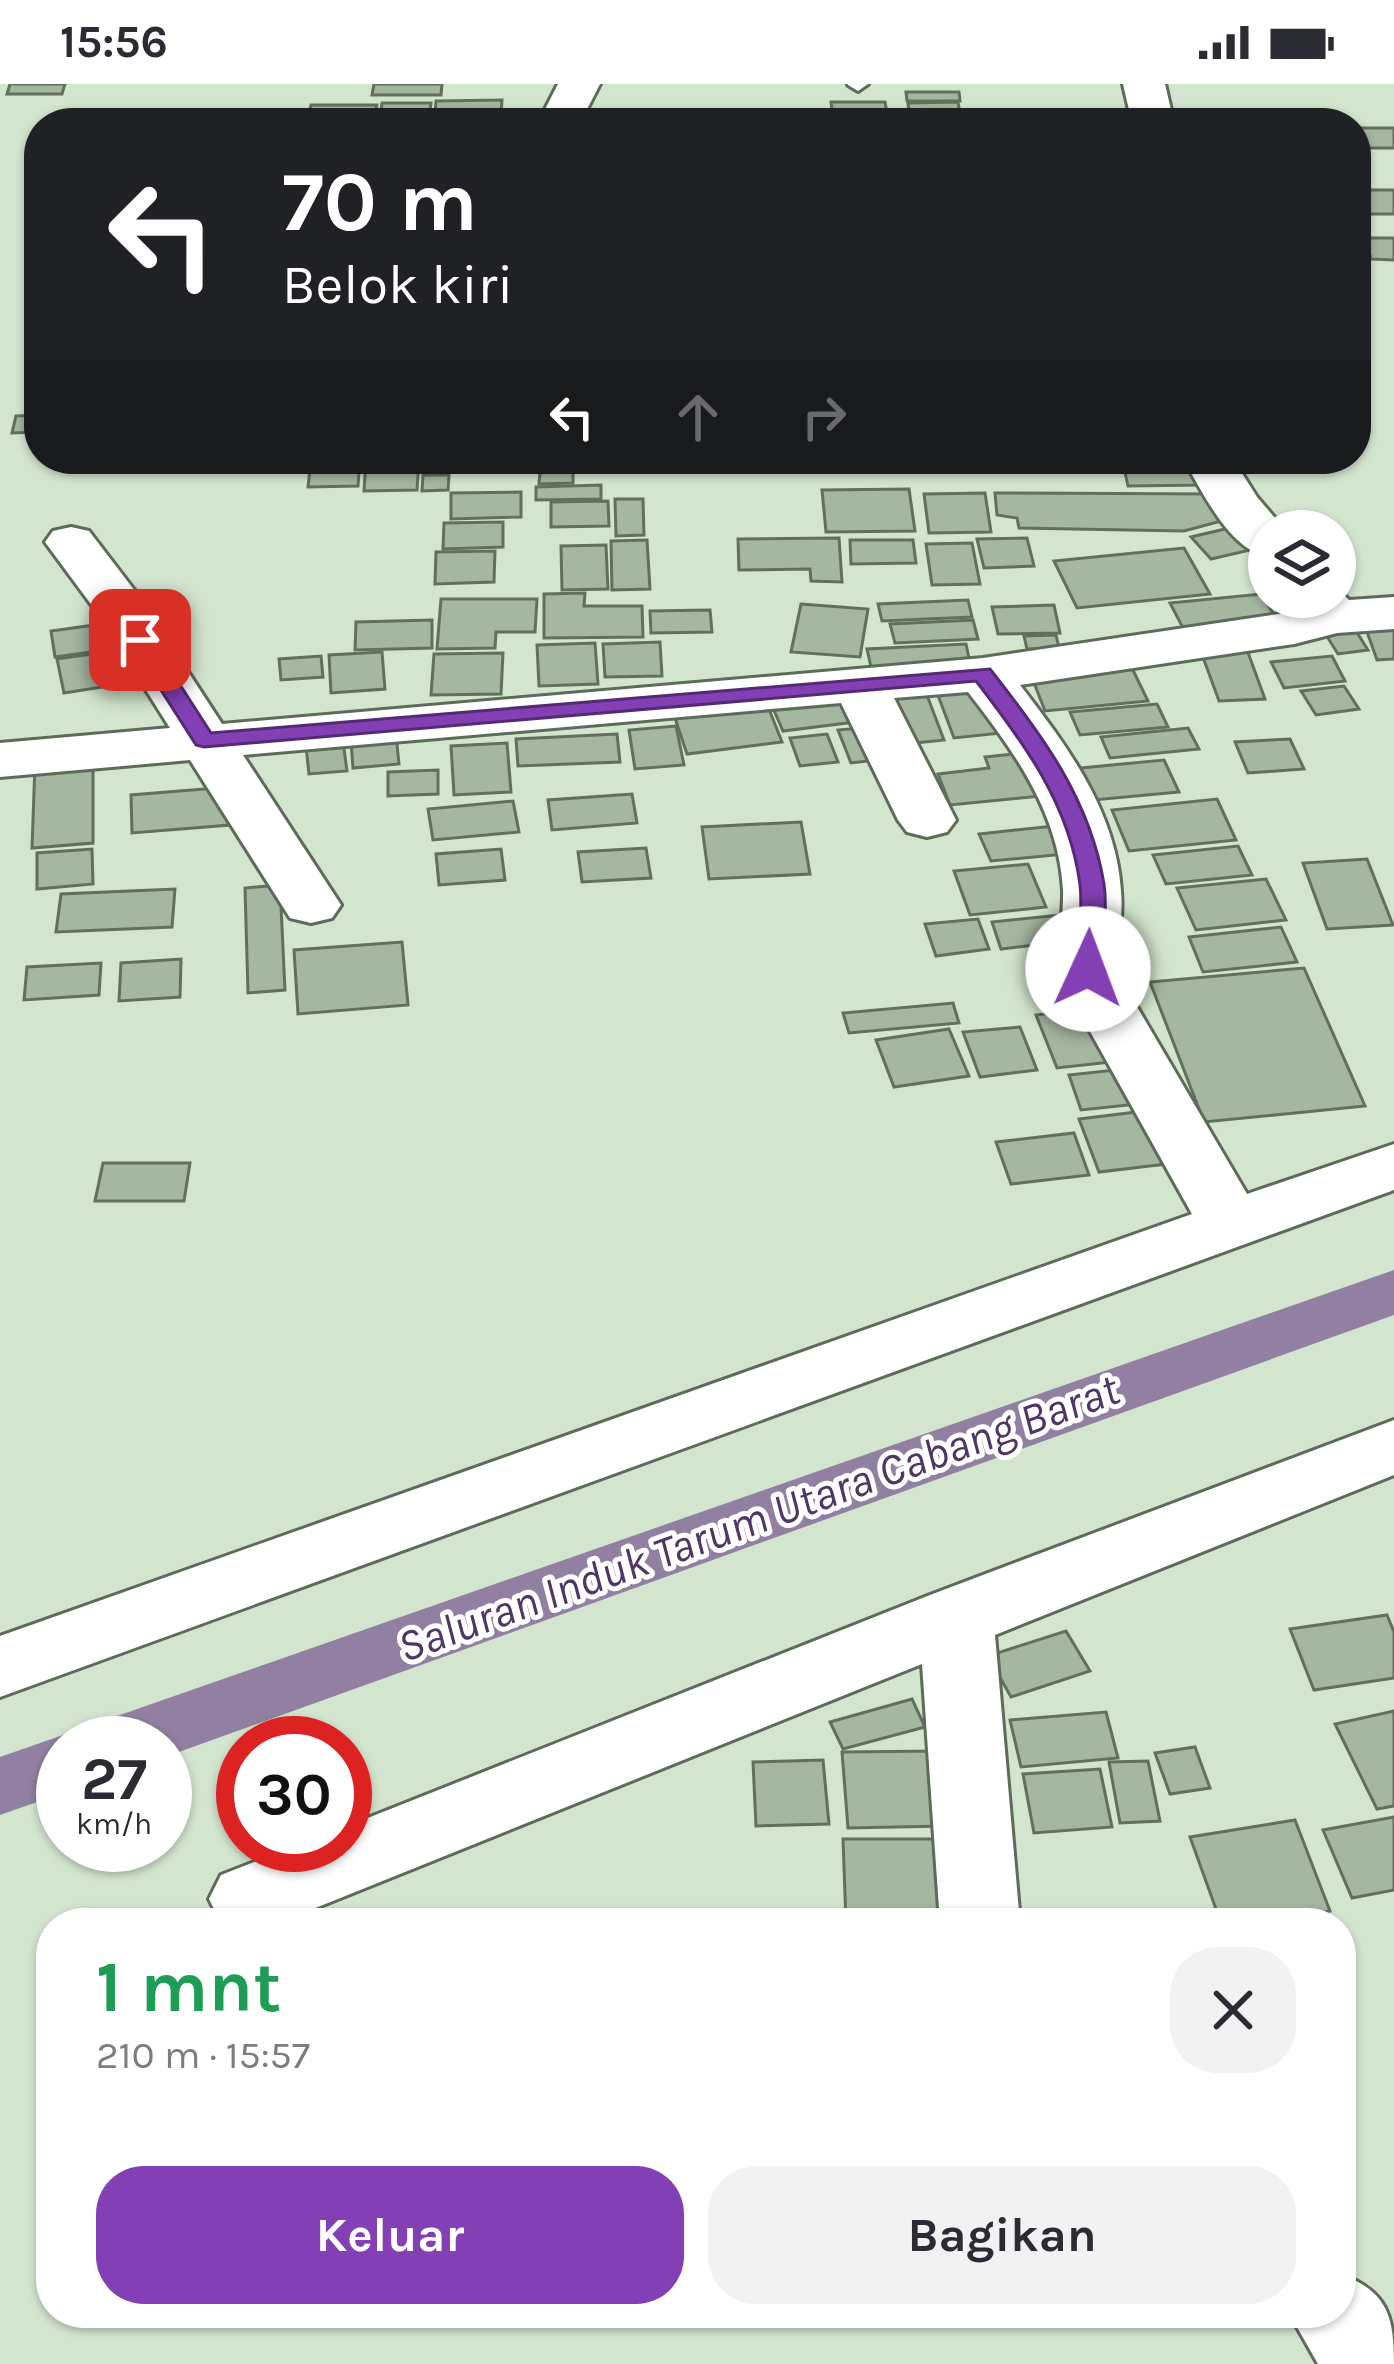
<!DOCTYPE html>
<html lang="id">
<meta charset="utf-8">
<style>
body{margin:0;font-family:Karla,sans-serif;background:#f2f2f3;color:#2b2b33;height:100vh;display:flex;flex-direction:column;font-size:45px;white-space:nowrap}
*{box-sizing:border-box;margin:0}
p{font-size:39px;color:#7c7c81}
.icon{flex:none;width:66px;height:66px;fill:none;stroke:currentColor;stroke-width:2;stroke-linecap:round;stroke-linejoin:round}
.map{position:relative;flex:1;overflow:hidden}
.details{position:absolute;left:36px;top:1824px;width:1320px;height:420px;display:flex;flex-direction:column;background:#fff;border-radius:48px;box-shadow:0 3px 9px #0004}
.details>*{flex:none}
.guide{position:absolute;left:24px;top:24px;width:1347px;height:366px;border-radius:48px;box-shadow:0 3px 9px #0004;background:#202124;color:#fff;overflow:hidden}
.controls{position:absolute;left:1248px;top:426px;display:grid;gap:24px}
.controls a{display:grid;place-items:center;width:108px;height:108px;border-radius:50%;background:#fff;box-shadow:0 3px 9px #0004;font-size:60px}
.speed{position:absolute;left:36px;top:1632px;display:flex;gap:24px;font-size:60px;font-weight:700;text-align:center}
.speed>*{display:grid;place-content:center;width:156px;height:156px;border-radius:50%;background:#fff;box-shadow:0 3px 9px #0004;line-height:1}
.speed small{font-size:30px;font-weight:400}
.speed .limit{border:18px solid #d22;background:#fff;color:#111}
.pin{position:absolute;display:grid;place-items:center;width:102px;height:102px;color:#fff;margin:-51px;border-radius:24px;box-shadow:0 6px 18px #0006}
.me{position:absolute;width:132px;margin:-66px;rotate:2deg;stroke-linejoin:round;filter:drop-shadow(0 0 9px #0008)}
.turn{display:flex;align-items:center;gap:42px;height:252px;padding:0 60px;font-size:54px}
.turn .icon{width:156px;height:156px;stroke-width:2.5}
.turn b{display:block;font-size:84px;line-height:102px}
.lanes{display:flex;align-items:center;height:114px;padding:0 60px;background:#0003;justify-content:center;gap:60px;direction:ltr}
.lanes .off{opacity:.35}
.round{display:grid;place-items:center;flex:none;width:126px;height:126px;border-radius:48px;background:#f2f2f3}
.head{display:flex;align-items:center;justify-content:space-between;height:204px;padding:0 60px}
h1{font-size:72px;font-weight:700;line-height:90px;color:#1e9e55}
.button{display:flex;gap:24px;margin-top:auto;padding:24px 60px}
.button a{flex:1;height:138px;border-radius:48px;background:#8240b4;color:#fff;font-size:48px;font-weight:700;line-height:138px;text-align:center}
.button a+a{background:#f2f2f3;color:#2b2b33}
.status{display:flex;justify-content:space-between;align-items:center;height:84px;padding:0 60px;background:#fff;direction:ltr}
.status svg{height:33px;fill:currentColor}
.map>svg:first-child{display:block}
.lines{fill:none;stroke-linecap:round;stroke-linejoin:round}
.canal{fill:#9180a2;fill-rule:evenodd}
.building{fill:#a5b6a1;stroke:#60705d;stroke-width:3}
.service-casing{stroke:#5c6c59;stroke-width:6}
.minor-casing{stroke:#5c6c59;stroke-width:6}
.service{fill:#fff;fill-rule:evenodd}
.minor{fill:#fff;fill-rule:evenodd}
.route{fill:#8240b4;stroke:#542a75;stroke-width:3}
.labels{text-anchor:middle;dominant-baseline:central;stroke-width:10;stroke-linejoin:round;paint-order:stroke}
.water-label{font-size:45px;font-style:italic;fill:#4f3665;stroke:#fff}
</style>
<div class="status"><b>15:56</b><svg viewBox="0 0 49 12"><path d="M0 12V9h3v3zM5 12V6h3v6zM10 12V3h3v9zM15 12V0h3v12zM26 1h20v11H26zM47 4h2v5h-2z"/></svg></div>
<div class="map">
<svg width="1394" height="2280" viewBox="0 0 1394 2280">
<rect width="100%" height="100%" fill="#d3e5cf"/>
<g class="lines">
<g class="canal">
<polygon points="1394,1186 1394,1231 165,1673 165,1659 87,1659 97,1639"/>
<polygon points="63,1651 86,1659 63,1659 63,1709 0,1731 0,1673"/>
</g>
</g>
<g class="building">
<polygon points="10,0 65,0 62,10 7,10"/>
<polygon points="374,0 442,0 441,11 372,11"/>
<polygon points="906,8 959,8 960,17 907,17"/>
<polygon points="502,16 501,30 435,31 436,17"/>
<polygon points="831,18 885,18 888,34 833,34"/>
<polygon points="958,18 960,30 909,30 908,19"/>
<polygon points="382,19 431,19 429,34 380,34"/>
<polygon points="311,21 377,21 374,34 308,34"/>
<polygon points="1356,44 1394,44 1394,64 1360,64"/>
<rect x="1356" y="106" width="38" height="24"/>
<polygon points="1365,154 1394,154 1394,176 1371,175"/>
<polygon points="39,331 39,348 12,349 16,332"/>
<polygon points="311,375 360,375 358,402 308,403"/>
<polygon points="366,375 419,375 417,406 364,407"/>
<polygon points="507,375 568,375 568,387 506,388"/>
<polygon points="1122,375 1194,375 1201,401 1128,402"/>
<polygon points="540,388 573,388 573,399 539,400"/>
<polygon points="423,391 449,391 448,406 422,407"/>
<polygon points="601,401 601,415 536,416 536,403"/>
<polygon points="909,405 915,447 826,448 822,406"/>
<polygon points="521,408 521,433 451,435 451,409"/>
<polygon points="985,409 991,448 929,449 924,410"/>
<polygon points="995,409 1217,410 1240,432 1184,447 1019,444 1017,434 997,431"/>
<polygon points="615,415 643,415 644,451 616,452"/>
<polygon points="608,417 609,442 551,443 551,418"/>
<polygon points="503,438 503,463 443,465 444,439"/>
<polygon points="1238,442 1259,464 1211,475 1191,453"/>
<polygon points="839,454 842,498 811,497 810,485 739,486 738,455"/>
<polygon points="1027,454 1034,482 984,484 977,455"/>
<polygon points="647,456 650,505 612,506 611,457"/>
<polygon points="850,456 913,456 916,479 851,480"/>
<polygon points="972,459 980,500 932,501 926,460"/>
<polygon points="606,461 608,505 562,506 561,462"/>
<polygon points="1184,464 1210,510 1077,524 1054,477"/>
<polygon points="495,467 494,498 435,500 436,468"/>
<polygon points="585,509 584,522 642,522 643,553 544,554 544,510"/>
<polygon points="1261,510 1276,534 1183,544 1170,519"/>
<polygon points="441,515 537,515 535,548 496,548 495,564 437,565"/>
<polygon points="968,516 972,533 882,537 878,520"/>
<polygon points="801,520 868,525 860,573 791,568"/>
<polygon points="1054,521 1060,549 998,550 992,523"/>
<polygon points="710,526 712,548 651,549 650,527"/>
<polygon points="432,536 432,564 355,566 356,538"/>
<polygon points="973,536 978,555 895,559 890,540"/>
<polygon points="109,539 114,565 55,573 51,547"/>
<polygon points="1394,544 1394,575 1377,576 1366,545"/>
<polygon points="1356,547 1368,566 1338,570 1326,551"/>
<polygon points="1056,551 1059,564 1027,565 1024,552"/>
<polygon points="660,558 662,592 605,593 603,560"/>
<polygon points="595,559 598,600 539,602 537,561"/>
<polygon points="966,560 970,579 871,583 867,565"/>
<polygon points="1246,563 1265,615 1219,617 1200,565"/>
<polygon points="113,567 121,600 64,609 57,575"/>
<polygon points="382,568 385,605 331,609 329,571"/>
<polygon points="503,569 501,610 431,611 434,570"/>
<polygon points="321,572 323,593 281,596 279,575"/>
<polygon points="1332,572 1345,597 1284,604 1271,578"/>
<polygon points="1131,582 1148,617 1045,627 1031,591"/>
<polygon points="982,601 1001,649 954,654 936,606"/>
<polygon points="1344,602 1359,625 1316,631 1301,607"/>
<polygon points="859,606 871,636 783,647 770,617"/>
<polygon points="925,606 944,656 897,661 878,611"/>
<polygon points="767,620 782,658 687,670 674,631"/>
<polygon points="1157,620 1168,643 1080,651 1070,628"/>
<polygon points="395,641 399,680 353,684 350,645"/>
<polygon points="676,642 684,681 635,685 629,646"/>
<polygon points="872,643 885,675 851,679 838,646"/>
<polygon points="1188,644 1199,665 1110,674 1101,653"/>
<polygon points="342,650 347,687 309,690 305,653"/>
<polygon points="617,650 620,678 518,682 516,655"/>
<polygon points="827,650 838,678 800,682 790,654"/>
<polygon points="1290,655 1304,685 1248,689 1235,658"/>
<polygon points="507,659 511,708 454,711 451,662"/>
<polygon points="1033,668 1051,711 950,721 938,690 989,684 985,673"/>
<polygon points="93,676 93,759 32,764 35,680"/>
<polygon points="1164,676 1179,708 1083,717 1070,685"/>
<polygon points="438,686 438,710 388,712 388,688"/>
<polygon points="228,703 230,741 132,749 131,711"/>
<polygon points="632,710 637,739 552,746 548,716"/>
<polygon points="1217,715 1236,756 1129,767 1112,726"/>
<polygon points="513,717 519,748 433,756 428,725"/>
<polygon points="801,738 810,790 709,795 702,743"/>
<polygon points="1054,742 1065,770 991,777 979,750"/>
<polygon points="1238,762 1252,791 1166,800 1153,771"/>
<polygon points="646,764 651,794 582,798 578,768"/>
<polygon points="92,765 93,800 37,805 37,769"/>
<polygon points="501,765 505,796 439,801 436,770"/>
<polygon points="1367,775 1393,841 1327,845 1303,779"/>
<polygon points="1028,780 1046,823 970,831 954,787"/>
<polygon points="1266,795 1286,836 1196,846 1177,804"/>
<polygon points="280,801 285,906 248,909 245,804"/>
<polygon points="175,805 172,843 56,848 61,810"/>
<polygon points="1070,830 1080,856 1001,865 992,838"/>
<polygon points="978,835 989,865 936,872 925,840"/>
<polygon points="1281,843 1297,878 1203,888 1189,853"/>
<polygon points="402,858 408,921 298,930 294,866"/>
<polygon points="181,875 180,913 119,917 121,879"/>
<polygon points="101,879 99,911 24,916 27,883"/>
<polygon points="1304,884 1365,1022 1204,1038 1150,898"/>
<polygon points="953,919 959,939 849,949 843,929"/>
<polygon points="1091,925 1111,978 1057,984 1036,931"/>
<polygon points="1020,943 1037,986 980,993 963,948"/>
<polygon points="949,945 969,992 894,1003 876,956"/>
<polygon points="1124,985 1138,1020 1081,1026 1069,991"/>
<polygon points="1153,1026 1175,1079 1099,1088 1079,1035"/>
<polygon points="1074,1049 1089,1091 1011,1100 996,1058"/>
<polygon points="103,1079 190,1079 184,1117 95,1117"/>
<polygon points="1387,1531 1394,1548 1394,1594 1314,1606 1290,1545"/>
<polygon points="1066,1547 1090,1587 1011,1613 988,1572"/>
<polygon points="912,1615 925,1643 843,1665 830,1638"/>
<polygon points="1394,1627 1394,1722 1377,1725 1335,1640"/>
<polygon points="1106,1628 1118,1674 1021,1683 1010,1636"/>
<polygon points="1195,1663 1210,1704 1170,1710 1155,1669"/>
<polygon points="937,1667 945,1742 848,1744 842,1668"/>
<polygon points="823,1676 829,1740 756,1742 753,1678"/>
<polygon points="1148,1677 1160,1737 1120,1739 1109,1678"/>
<polygon points="1100,1685 1112,1743 1034,1749 1023,1690"/>
<polygon points="1394,1733 1394,1806 1352,1814 1323,1746"/>
<polygon points="1295,1736 1330,1827 1260,1839 1221,1839 1190,1753"/>
<polygon points="843,1755 955,1755 961,1839 846,1839"/>
<polygon points="1191,1828 1194,1839 1113,1839"/>
</g>
<g class="lines">
<defs>
<polygon id="service" points="868,0 858,7 848,1 848,0"/>
<g id="minor">
<polygon points="558,0 600,0 580,39 538,39"/>
<polygon points="1123,0 1165,0 1174,39 1132,39"/>
<path d="M1183,375h50l24,38 29,34h-17v27c-41,-10 -65,-64 -86,-99z"/>
<path d="M71,443l18,4 49,64 84,129 761,-66 309,-46 8,-2 -9,-13h44v-11l14,14 45,-3v32l-57,4 -43,11 -274,41c47,61 96,126 101,206 3,31 -7,61 2,92l124,211 147,-50v46l-1394,507v-61l1192,-422 -129,-231c-9,-32 1,-61 0,-93 -4,-77 -49,-139 -95,-198l-74,6 62,122 -9,12 -20,5 -20,-5 -9,-12 -57,-117 -598,52 98,150 -9,13 -21,5 -21,-5 -100,-158 -190,17v-34l170,-15 -74,-117 -51,-69 8,-11z"/>
<polygon points="1394,1336 1394,1391 995,1551 1020,1839 940,1839 922,1580 308,1827 313,1839 221,1839 209,1815 221,1791 298,1761 345,1761 345,1743 930,1511"/>
<path d="M1341,2190c47,18 53,43 53,90h-76l-29,-51h52z"/>
</g>
</defs>
<use href="#service" class="service-casing"/>
<use href="#minor" class="minor-casing"/>
<use href="#service" class="service"/>
<use href="#minor" class="minor"/>
</g>
<path class="route" d="M140,549l8,2 63,98 779,-64c52,66 100,130 114,215 4,27 -2,58 -4,85l-12,8 -13,-8c2,-27 8,-57 5,-84 -10,-80 -56,-142 -104,-204l-772,66 -8,-2 -67,-105z"/>
<g class="labels">
<g class="water-label">
<text transform="translate(758 1434) rotate(-20)">Saluran Induk Tarum Utara Cabang Barat</text>
</g>
</g>
</svg>
<div class="controls">
<a><svg class="icon" aria-label="layers" viewBox="0 0 24 24"><path d="M12 4l9 5-9 5-9-5zM3 14l9 5 9-5"/></svg></a>
</div>
<div class="speed"><div>27<small>km/h</small></div><div class="limit">30</div></div>
<div class="pin" style="left:140px;top:556px;background:#d93025"><svg class="icon" aria-label="arrive" viewBox="0 0 24 24"><path d="M6 21V4h12l-3 4 3 4H6"/></svg></div>
<svg class="me" style="left:1088px;top:885px" viewBox="-20 -20 40 40"><circle r="19" fill="#fff"/><path d="M0-13L10 11 0 6-10 11z" fill="#8240b4"/></svg>
<div class="guide">
<div class="turn"><svg class="icon" aria-label="left" viewBox="0 0 24 24"><path d="M17 20v-9H6M10 6l-5 5 5 5"/></svg><div><b>70 m</b>Belok kiri</div></div>
<div class="lanes"><svg class="icon" aria-label="left" viewBox="0 0 24 24"><path d="M17 20v-9H6M10 6l-5 5 5 5"/></svg><svg class="icon off" aria-label="ahead" viewBox="0 0 24 24"><path d="M12 20V5M6 11l6-6 6 6"/></svg><svg class="icon off" aria-label="right" viewBox="0 0 24 24"><path d="M7 20v-9h11M14 6l5 5-5 5"/></svg></div>
</div>
<section class="details">
<div class="head"><div><h1>1 mnt</h1><p>210 m · 15:57</p></div><a class="round"><svg class="icon" aria-label="close" viewBox="0 0 24 24"><path d="M6 6l12 12M18 6L6 18"/></svg></a></div>
<div class="button"><a>Keluar</a><a>Bagikan</a></div>
</section>
</div>
